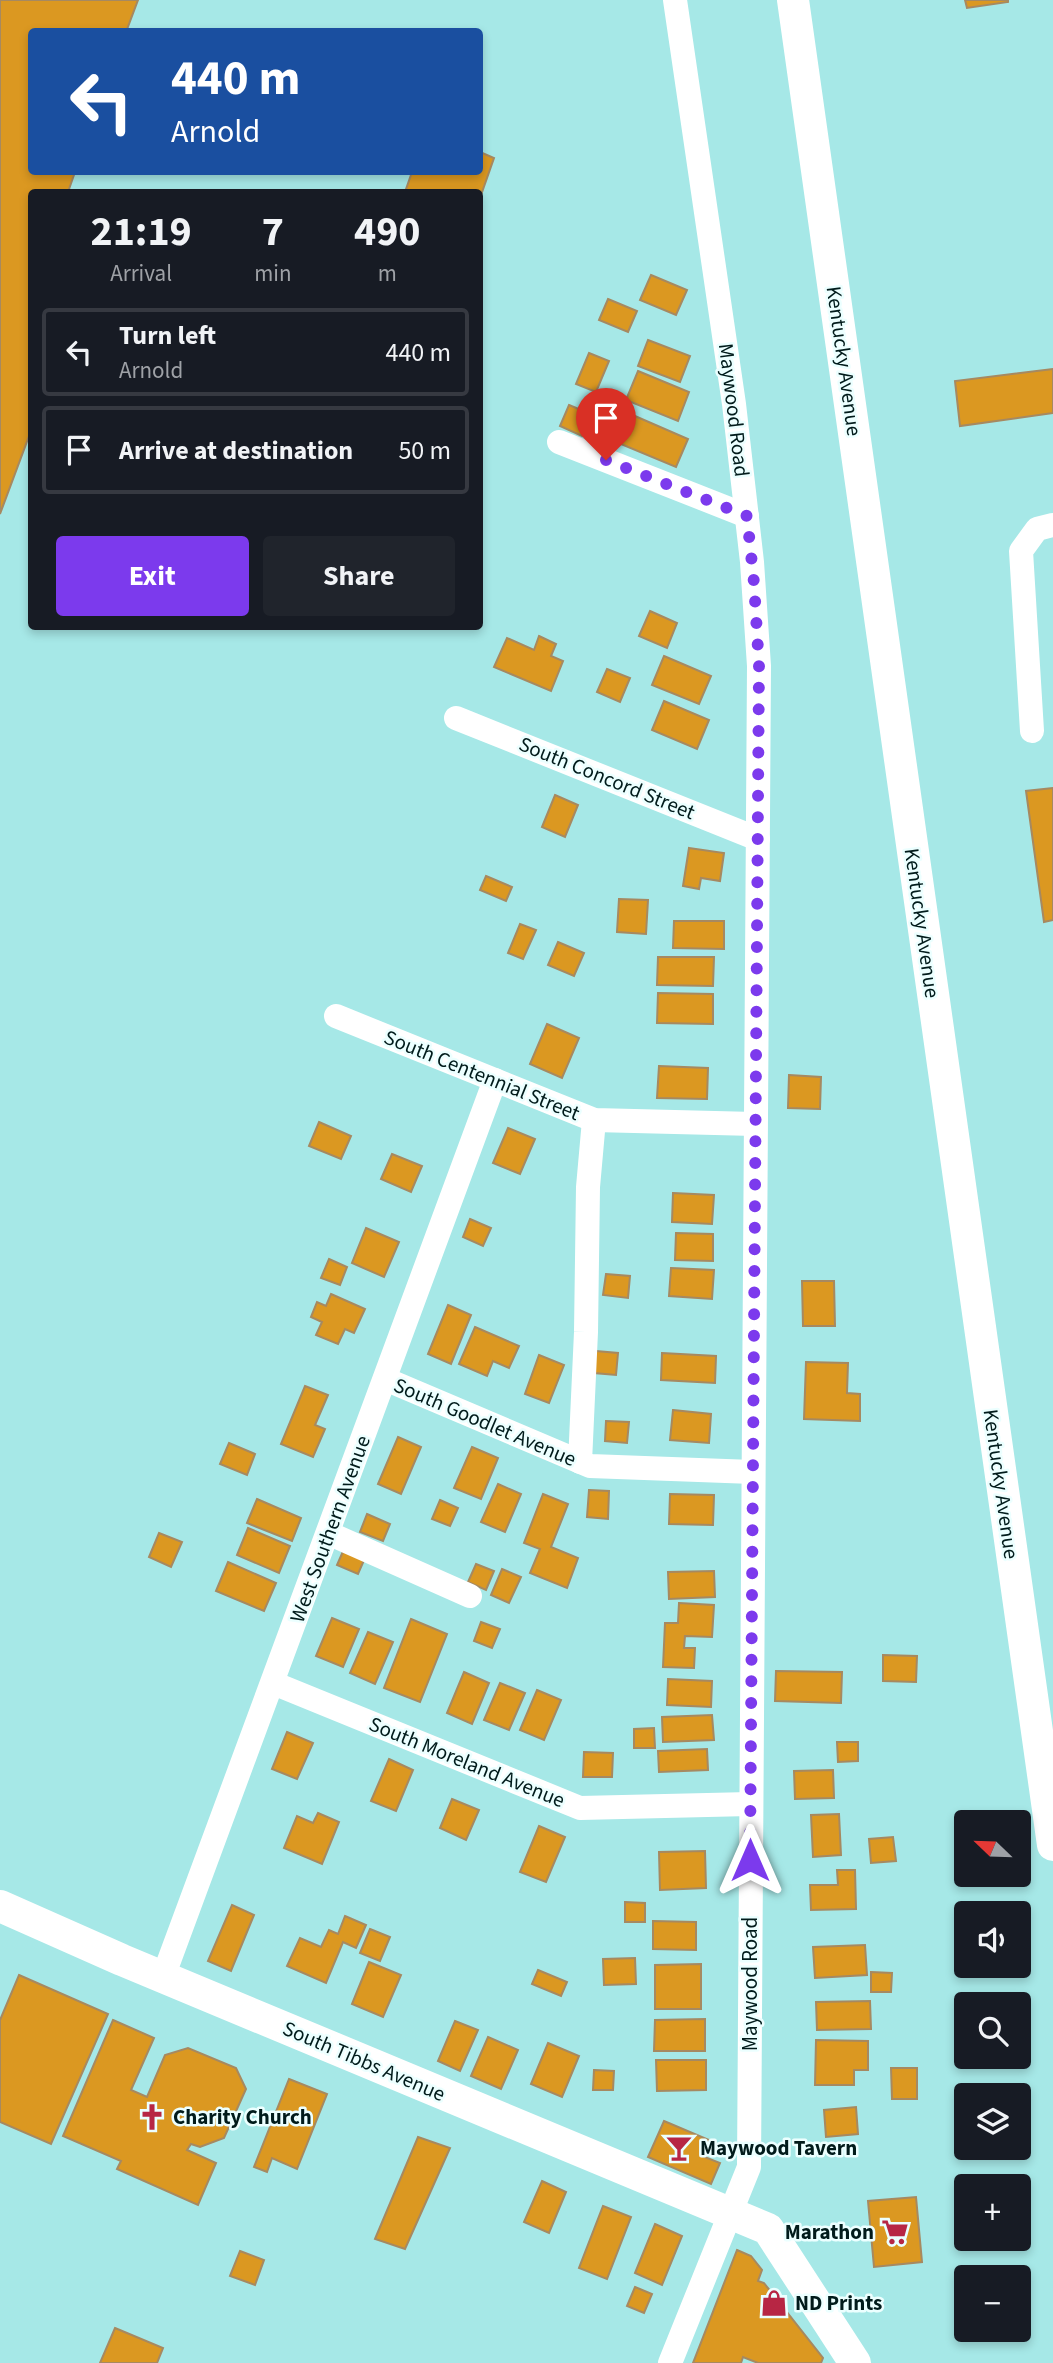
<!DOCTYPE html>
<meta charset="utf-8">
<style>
body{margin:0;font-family:"Source Sans 3",sans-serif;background:#20242c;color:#f1f3f6;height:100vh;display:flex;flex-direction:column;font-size:26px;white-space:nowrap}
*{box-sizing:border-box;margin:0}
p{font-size:23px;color:#9ea1a6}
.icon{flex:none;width:38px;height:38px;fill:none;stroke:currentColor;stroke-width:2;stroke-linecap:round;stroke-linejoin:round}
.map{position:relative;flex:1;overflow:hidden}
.details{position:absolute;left:28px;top:189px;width:455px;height:441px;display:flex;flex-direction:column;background:#171b24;border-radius:7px;box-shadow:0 4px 10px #0003}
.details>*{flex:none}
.banner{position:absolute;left:28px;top:28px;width:455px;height:147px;border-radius:7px;box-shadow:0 4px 10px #0003;background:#1a4fa0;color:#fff;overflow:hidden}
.needle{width:46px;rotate:293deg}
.tools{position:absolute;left:954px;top:1810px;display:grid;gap:14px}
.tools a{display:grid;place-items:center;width:77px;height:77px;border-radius:7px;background:#171b24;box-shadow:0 4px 10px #0003;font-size:35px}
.pin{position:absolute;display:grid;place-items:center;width:60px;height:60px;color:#fff;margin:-72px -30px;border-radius:50% 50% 50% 0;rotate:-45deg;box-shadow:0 0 7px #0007}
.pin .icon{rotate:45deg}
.me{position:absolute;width:77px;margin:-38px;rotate:0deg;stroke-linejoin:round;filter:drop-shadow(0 0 5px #0008)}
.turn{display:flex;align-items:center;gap:24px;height:147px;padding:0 28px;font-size:32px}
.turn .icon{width:91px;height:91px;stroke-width:2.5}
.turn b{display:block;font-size:49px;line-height:60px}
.eta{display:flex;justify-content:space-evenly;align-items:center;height:119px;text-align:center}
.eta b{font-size:42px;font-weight:700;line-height:49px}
.button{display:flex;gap:14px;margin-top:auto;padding:14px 28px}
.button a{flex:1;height:80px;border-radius:7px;background:#7c3aed;color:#fff;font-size:28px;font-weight:700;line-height:80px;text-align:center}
.button a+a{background:#20242c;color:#f1f3f6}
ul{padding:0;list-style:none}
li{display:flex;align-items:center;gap:21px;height:88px;margin:0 14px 10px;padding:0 14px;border:4px solid #363941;border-radius:7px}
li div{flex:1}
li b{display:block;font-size:26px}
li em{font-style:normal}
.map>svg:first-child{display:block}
.building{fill:#db9821;stroke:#a68961;stroke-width:2}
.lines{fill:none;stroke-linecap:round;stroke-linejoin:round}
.minor{stroke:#fff;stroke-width:24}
.major{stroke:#fff;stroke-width:32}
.route{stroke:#7c3aed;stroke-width:12;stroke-dasharray:0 21.6}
.labels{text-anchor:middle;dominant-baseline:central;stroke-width:5;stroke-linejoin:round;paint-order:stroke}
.street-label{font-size:21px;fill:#011b1b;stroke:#ecffff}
.poi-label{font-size:21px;font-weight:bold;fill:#011b1b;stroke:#ecffff;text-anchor:start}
</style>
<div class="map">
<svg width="1053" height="2363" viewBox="0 0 1053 2363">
<rect width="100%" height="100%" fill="#a6e8e7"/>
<g class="building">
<polygon points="0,0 138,0 126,32 32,32 32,172 75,172 68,192 32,192 32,428 0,514"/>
<polygon points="965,0 1008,0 1008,2 967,8"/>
<polygon points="480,152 494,158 480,198 480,192 405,192 412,172 480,172"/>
<polygon points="651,275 687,290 676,315 640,300"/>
<polygon points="608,299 637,311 628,332 599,320"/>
<polygon points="648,340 690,356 680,382 638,366"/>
<polygon points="589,353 609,361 596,392 576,384"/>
<polygon points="1053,369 1053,413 960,426 955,381"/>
<polygon points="638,371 689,392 678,421 626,400"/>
<polygon points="569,405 591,414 582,436 560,426"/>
<polygon points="628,413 688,439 676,467 616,442"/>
<polygon points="650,611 677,623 667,648 639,636"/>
<polygon points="539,636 556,644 551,656 563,661 551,691 494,667 507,638 534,650"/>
<polygon points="664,656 711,676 699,704 652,685"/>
<polygon points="607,669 630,678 620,702 597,692"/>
<polygon points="664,701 709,720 697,749 652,730"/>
<polygon points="1053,788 1053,920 1044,922 1026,791"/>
<polygon points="555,795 578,805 565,837 542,827"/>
<polygon points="689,848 724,853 720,881 701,878 699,889 683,886"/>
<polygon points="486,876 512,887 506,901 480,890"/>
<polygon points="619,899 648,900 646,934 617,932"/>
<polygon points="674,921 724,921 724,949 673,948"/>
<polygon points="520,924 536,930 523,959 508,953"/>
<polygon points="558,942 584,953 574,976 548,965"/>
<polygon points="658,957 714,957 713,986 657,985"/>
<polygon points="658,993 713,994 713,1024 657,1023"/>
<polygon points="547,1024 579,1038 562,1078 530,1064"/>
<polygon points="659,1066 708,1068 707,1099 657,1098"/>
<polygon points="789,1075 821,1077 820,1109 788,1108"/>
<polygon points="319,1122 351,1136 341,1159 309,1146"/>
<polygon points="508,1128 535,1139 520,1174 493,1163"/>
<polygon points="392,1154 422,1166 411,1192 381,1179"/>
<polygon points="673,1193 714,1195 712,1224 672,1222"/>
<polygon points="470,1219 491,1228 483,1246 463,1237"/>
<polygon points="366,1228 399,1242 384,1277 352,1263"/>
<polygon points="676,1233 713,1234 713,1261 675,1260"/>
<polygon points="329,1259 347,1267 340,1285 321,1278"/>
<polygon points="671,1268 714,1270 712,1299 669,1296"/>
<polygon points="606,1274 630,1276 628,1298 603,1295"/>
<polygon points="802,1281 834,1281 835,1326 803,1326"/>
<polygon points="331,1294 365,1309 354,1333 345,1329 338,1344 316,1335 322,1322 311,1317 317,1302 326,1306"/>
<polygon points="448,1305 471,1315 451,1364 428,1354"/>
<polygon points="475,1327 519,1346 509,1368 493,1361 487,1376 459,1364"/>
<polygon points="596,1351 618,1353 616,1375 594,1373"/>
<polygon points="662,1353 716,1356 715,1383 661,1380"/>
<polygon points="539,1355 564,1365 549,1403 525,1394"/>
<polygon points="806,1362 848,1363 847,1393 860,1394 860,1421 804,1419"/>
<polygon points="305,1386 328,1395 315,1425 325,1429 313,1457 281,1444"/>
<polygon points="673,1410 711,1414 709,1443 670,1440"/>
<polygon points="606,1421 629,1422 627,1443 605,1441"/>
<polygon points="398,1437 421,1447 401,1494 378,1484"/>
<polygon points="229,1443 255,1454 247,1475 220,1464"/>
<polygon points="472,1447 498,1458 481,1499 454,1488"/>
<polygon points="498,1484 521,1494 505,1532 481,1522"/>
<polygon points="589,1490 609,1491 608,1519 587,1517"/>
<polygon points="543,1494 568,1504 551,1547 578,1558 567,1588 530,1573 540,1549 524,1543"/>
<polygon points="670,1494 714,1495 713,1525 669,1524"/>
<polygon points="257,1499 301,1518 292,1541 247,1523"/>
<polygon points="440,1500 458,1508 450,1526 432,1519"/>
<polygon points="367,1514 390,1524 383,1541 360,1532"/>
<polygon points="248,1528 290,1546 279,1573 237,1555"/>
<polygon points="159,1533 182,1542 171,1567 149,1557"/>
<polygon points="344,1549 365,1558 358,1574 337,1565"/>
<polygon points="228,1562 276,1583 264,1611 216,1591"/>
<polygon points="476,1564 494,1571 486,1590 468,1582"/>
<polygon points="502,1569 521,1577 509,1603 491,1595"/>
<polygon points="714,1571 715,1597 669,1599 668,1572"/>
<polygon points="679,1603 714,1605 712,1637 685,1636 684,1648 695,1648 694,1668 663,1667 665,1623 678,1623"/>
<polygon points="332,1618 359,1629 343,1667 316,1656"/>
<polygon points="411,1619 447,1634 420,1702 384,1688"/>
<polygon points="481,1622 500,1629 492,1648 474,1641"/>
<polygon points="368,1632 393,1642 375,1684 350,1673"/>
<polygon points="883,1655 917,1656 916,1682 883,1681"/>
<polygon points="776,1671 842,1672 841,1703 775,1701"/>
<polygon points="464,1672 489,1683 472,1724 447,1713"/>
<polygon points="668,1679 712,1681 711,1707 667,1705"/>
<polygon points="500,1683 525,1693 509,1730 484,1720"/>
<polygon points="537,1690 561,1700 544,1740 520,1730"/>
<polygon points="712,1715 714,1740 663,1742 662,1717"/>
<polygon points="654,1728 655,1748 634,1748 634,1729"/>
<polygon points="287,1732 313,1743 297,1779 272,1769"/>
<polygon points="837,1742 858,1742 858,1761 838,1762"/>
<polygon points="707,1749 708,1770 659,1772 658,1751"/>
<polygon points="584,1752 613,1753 612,1777 583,1777"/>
<polygon points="389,1759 413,1770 396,1811 371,1801"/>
<polygon points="833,1770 834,1798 795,1799 794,1771"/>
<polygon points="452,1799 479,1810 466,1840 440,1828"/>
<polygon points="318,1813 339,1822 322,1864 284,1848 297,1816 313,1823"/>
<polygon points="839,1814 841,1855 813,1857 811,1815"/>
<polygon points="539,1826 565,1837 546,1882 520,1872"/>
<polygon points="893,1837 896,1861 871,1863 869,1839"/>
<polygon points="705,1851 706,1888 660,1890 659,1852"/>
<polygon points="837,1870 855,1870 856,1909 811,1910 810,1885 838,1885"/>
<polygon points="625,1902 645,1903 645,1922 625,1922"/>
<polygon points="232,1905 254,1915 231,1971 208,1961"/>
<polygon points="345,1916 366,1925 356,1948 343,1942 326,1983 287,1966 300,1938 321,1947 329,1930 338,1934"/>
<polygon points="653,1921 696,1922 696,1950 653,1949"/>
<polygon points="370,1929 390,1937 380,1961 360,1953"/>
<polygon points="865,1945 867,1975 815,1978 813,1947"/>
<polygon points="635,1958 636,1984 604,1985 603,1959"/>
<polygon points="369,1962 401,1975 383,2017 352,2004"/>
<polygon points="701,1964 701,2009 655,2009 655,1965"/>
<polygon points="538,1970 567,1982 561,1996 532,1984"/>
<polygon points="871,1972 892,1973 891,1992 871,1992"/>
<polygon points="19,1975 108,2014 51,2144 0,2122 0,2020"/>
<polygon points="870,2001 871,2029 817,2030 816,2002"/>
<polygon points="705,2019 705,2051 654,2051 655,2020"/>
<polygon points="113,2020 154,2038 131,2090 147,2097 165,2055 188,2048 236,2068 246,2089 224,2138 200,2147 191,2144 187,2150 216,2163 198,2205 117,2169 121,2161 63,2136"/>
<polygon points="455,2021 478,2030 460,2071 438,2061"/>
<polygon points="488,2037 518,2050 501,2089 471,2076"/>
<polygon points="816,2040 868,2041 868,2070 854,2070 854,2085 815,2085"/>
<polygon points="548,2043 579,2056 562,2097 531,2084"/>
<polygon points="656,2060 706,2060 706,2090 657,2091"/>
<polygon points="891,2068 917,2068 917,2099 892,2099"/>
<polygon points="594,2070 614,2071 613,2090 593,2090"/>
<polygon points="289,2079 327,2094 297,2169 272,2158 267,2172 254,2167"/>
<polygon points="856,2107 858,2134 826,2137 824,2110"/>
<polygon points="664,2121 709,2140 702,2156 720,2163 711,2184 648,2157"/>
<polygon points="418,2137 450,2148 405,2249 375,2239"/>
<polygon points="542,2181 566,2192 549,2233 524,2222"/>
<polygon points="916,2197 922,2262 874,2267 868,2201"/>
<polygon points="603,2206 631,2217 607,2279 579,2268"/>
<polygon points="655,2224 682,2236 662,2285 635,2273"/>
<polygon points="737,2250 751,2256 762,2270 758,2281 764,2283 823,2358 821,2363 758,2363 743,2357 741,2363 693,2363"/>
<polygon points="240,2251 264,2260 255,2285 230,2276"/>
<polygon points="635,2287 652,2294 644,2313 627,2306"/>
<polygon points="115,2328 163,2348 157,2363 100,2363"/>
</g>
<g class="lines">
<g class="minor">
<polyline points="559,442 747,516"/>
<polyline points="456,718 758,839"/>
<polyline points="1032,731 1021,551 1037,529 1053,525"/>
<polyline points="336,1016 594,1120 755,1124"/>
<polyline points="385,1379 590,1466 753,1472"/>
<polyline points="580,1462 586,1332 588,1187 594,1120"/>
<polyline points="328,1533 470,1596"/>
<polyline points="273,1683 580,1808 750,1804"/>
<polyline points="163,1977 495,1080"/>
<polyline points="670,2363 749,2167 759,666 752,562 734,404 675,0"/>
</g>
<g class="major">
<polyline points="793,0 1053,1845"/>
<polyline points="0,1906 122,1960 768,2229 855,2363"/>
</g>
</g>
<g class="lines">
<polyline class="route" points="606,460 747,516 754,583 759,666 750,1860"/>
</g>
<defs>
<symbol id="church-bare" viewBox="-9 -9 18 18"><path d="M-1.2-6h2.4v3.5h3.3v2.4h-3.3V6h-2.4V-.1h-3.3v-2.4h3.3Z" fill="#b72644" stroke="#ecffff" stroke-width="2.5" paint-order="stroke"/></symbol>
<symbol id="bar-bare" viewBox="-9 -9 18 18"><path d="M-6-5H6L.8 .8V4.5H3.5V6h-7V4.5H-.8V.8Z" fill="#b72644" stroke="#ecffff" stroke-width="2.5" paint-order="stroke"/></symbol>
<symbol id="supermarket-bare" viewBox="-9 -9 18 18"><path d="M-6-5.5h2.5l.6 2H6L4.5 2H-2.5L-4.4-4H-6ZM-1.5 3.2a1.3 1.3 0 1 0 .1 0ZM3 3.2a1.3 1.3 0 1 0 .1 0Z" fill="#b72644" stroke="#ecffff" stroke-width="2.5" paint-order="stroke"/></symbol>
<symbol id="shop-bare" viewBox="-9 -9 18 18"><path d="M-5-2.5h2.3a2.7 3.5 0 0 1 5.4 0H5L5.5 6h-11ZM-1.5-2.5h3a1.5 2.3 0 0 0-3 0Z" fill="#b72644" stroke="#ecffff" stroke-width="2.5" paint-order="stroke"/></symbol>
</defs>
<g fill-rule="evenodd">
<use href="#church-bare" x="133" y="2098" width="38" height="38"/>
<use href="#bar-bare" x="660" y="2129" width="38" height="38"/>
<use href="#supermarket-bare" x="876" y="2213" width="38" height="38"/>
<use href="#shop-bare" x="755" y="2284" width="38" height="38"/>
</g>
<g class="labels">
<g class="street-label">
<text transform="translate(844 361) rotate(82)">Kentucky Avenue</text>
<text transform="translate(734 410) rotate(83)">Maywood Road</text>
<text transform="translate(607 778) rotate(22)">South Concord Street</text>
<text transform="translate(922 923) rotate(82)">Kentucky Avenue</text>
<text transform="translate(482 1075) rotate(22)">South Centennial Street</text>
<text transform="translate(485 1422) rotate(23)">South Goodlet Avenue</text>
<text transform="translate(1001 1484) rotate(82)">Kentucky Avenue</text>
<text transform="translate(330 1529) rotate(-70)">West Southern Avenue</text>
<text transform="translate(467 1762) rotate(22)">South Moreland Avenue</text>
<text transform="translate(750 1984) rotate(-90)">Maywood Road</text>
<text transform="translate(364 2061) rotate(23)">South Tibbs Avenue</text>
</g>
<g class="poi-label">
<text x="173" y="2117">Charity Church</text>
<text x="700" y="2148">Maywood Tavern</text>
<text x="874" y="2232" text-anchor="end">Marathon</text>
<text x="795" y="2303">ND Prints</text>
</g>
</g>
</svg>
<div class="tools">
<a><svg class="needle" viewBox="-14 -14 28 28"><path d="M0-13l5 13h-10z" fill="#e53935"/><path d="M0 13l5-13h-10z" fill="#9ea1a6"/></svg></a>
<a><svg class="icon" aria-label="sound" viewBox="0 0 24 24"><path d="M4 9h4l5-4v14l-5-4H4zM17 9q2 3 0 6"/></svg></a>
<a><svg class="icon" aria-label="search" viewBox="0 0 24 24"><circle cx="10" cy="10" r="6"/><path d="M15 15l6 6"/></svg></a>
<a><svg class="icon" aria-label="layers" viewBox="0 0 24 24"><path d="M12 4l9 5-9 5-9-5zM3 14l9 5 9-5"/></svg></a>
<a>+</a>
<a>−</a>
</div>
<div class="pin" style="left:606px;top:460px;background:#d93025"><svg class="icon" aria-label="arrive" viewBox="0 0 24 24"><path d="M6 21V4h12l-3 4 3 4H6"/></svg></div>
<svg class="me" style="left:750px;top:1860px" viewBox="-20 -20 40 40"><path d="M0-17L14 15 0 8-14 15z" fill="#7c3aed" stroke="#fff" stroke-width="4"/></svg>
<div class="banner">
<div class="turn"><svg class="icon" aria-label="left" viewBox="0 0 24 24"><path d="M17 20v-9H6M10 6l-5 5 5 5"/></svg><div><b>440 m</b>Arnold</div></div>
</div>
<section class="details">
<div class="eta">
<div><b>21:19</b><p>Arrival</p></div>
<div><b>7</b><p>min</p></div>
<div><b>490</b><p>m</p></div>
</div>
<ul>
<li><svg class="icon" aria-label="left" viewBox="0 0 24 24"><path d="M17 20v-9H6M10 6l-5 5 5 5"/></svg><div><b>Turn left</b><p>Arnold</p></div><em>440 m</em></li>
<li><svg class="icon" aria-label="arrive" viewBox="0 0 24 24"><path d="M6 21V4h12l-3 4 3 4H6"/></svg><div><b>Arrive at destination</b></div><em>50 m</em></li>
</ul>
<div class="button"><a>Exit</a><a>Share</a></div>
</section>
</div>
